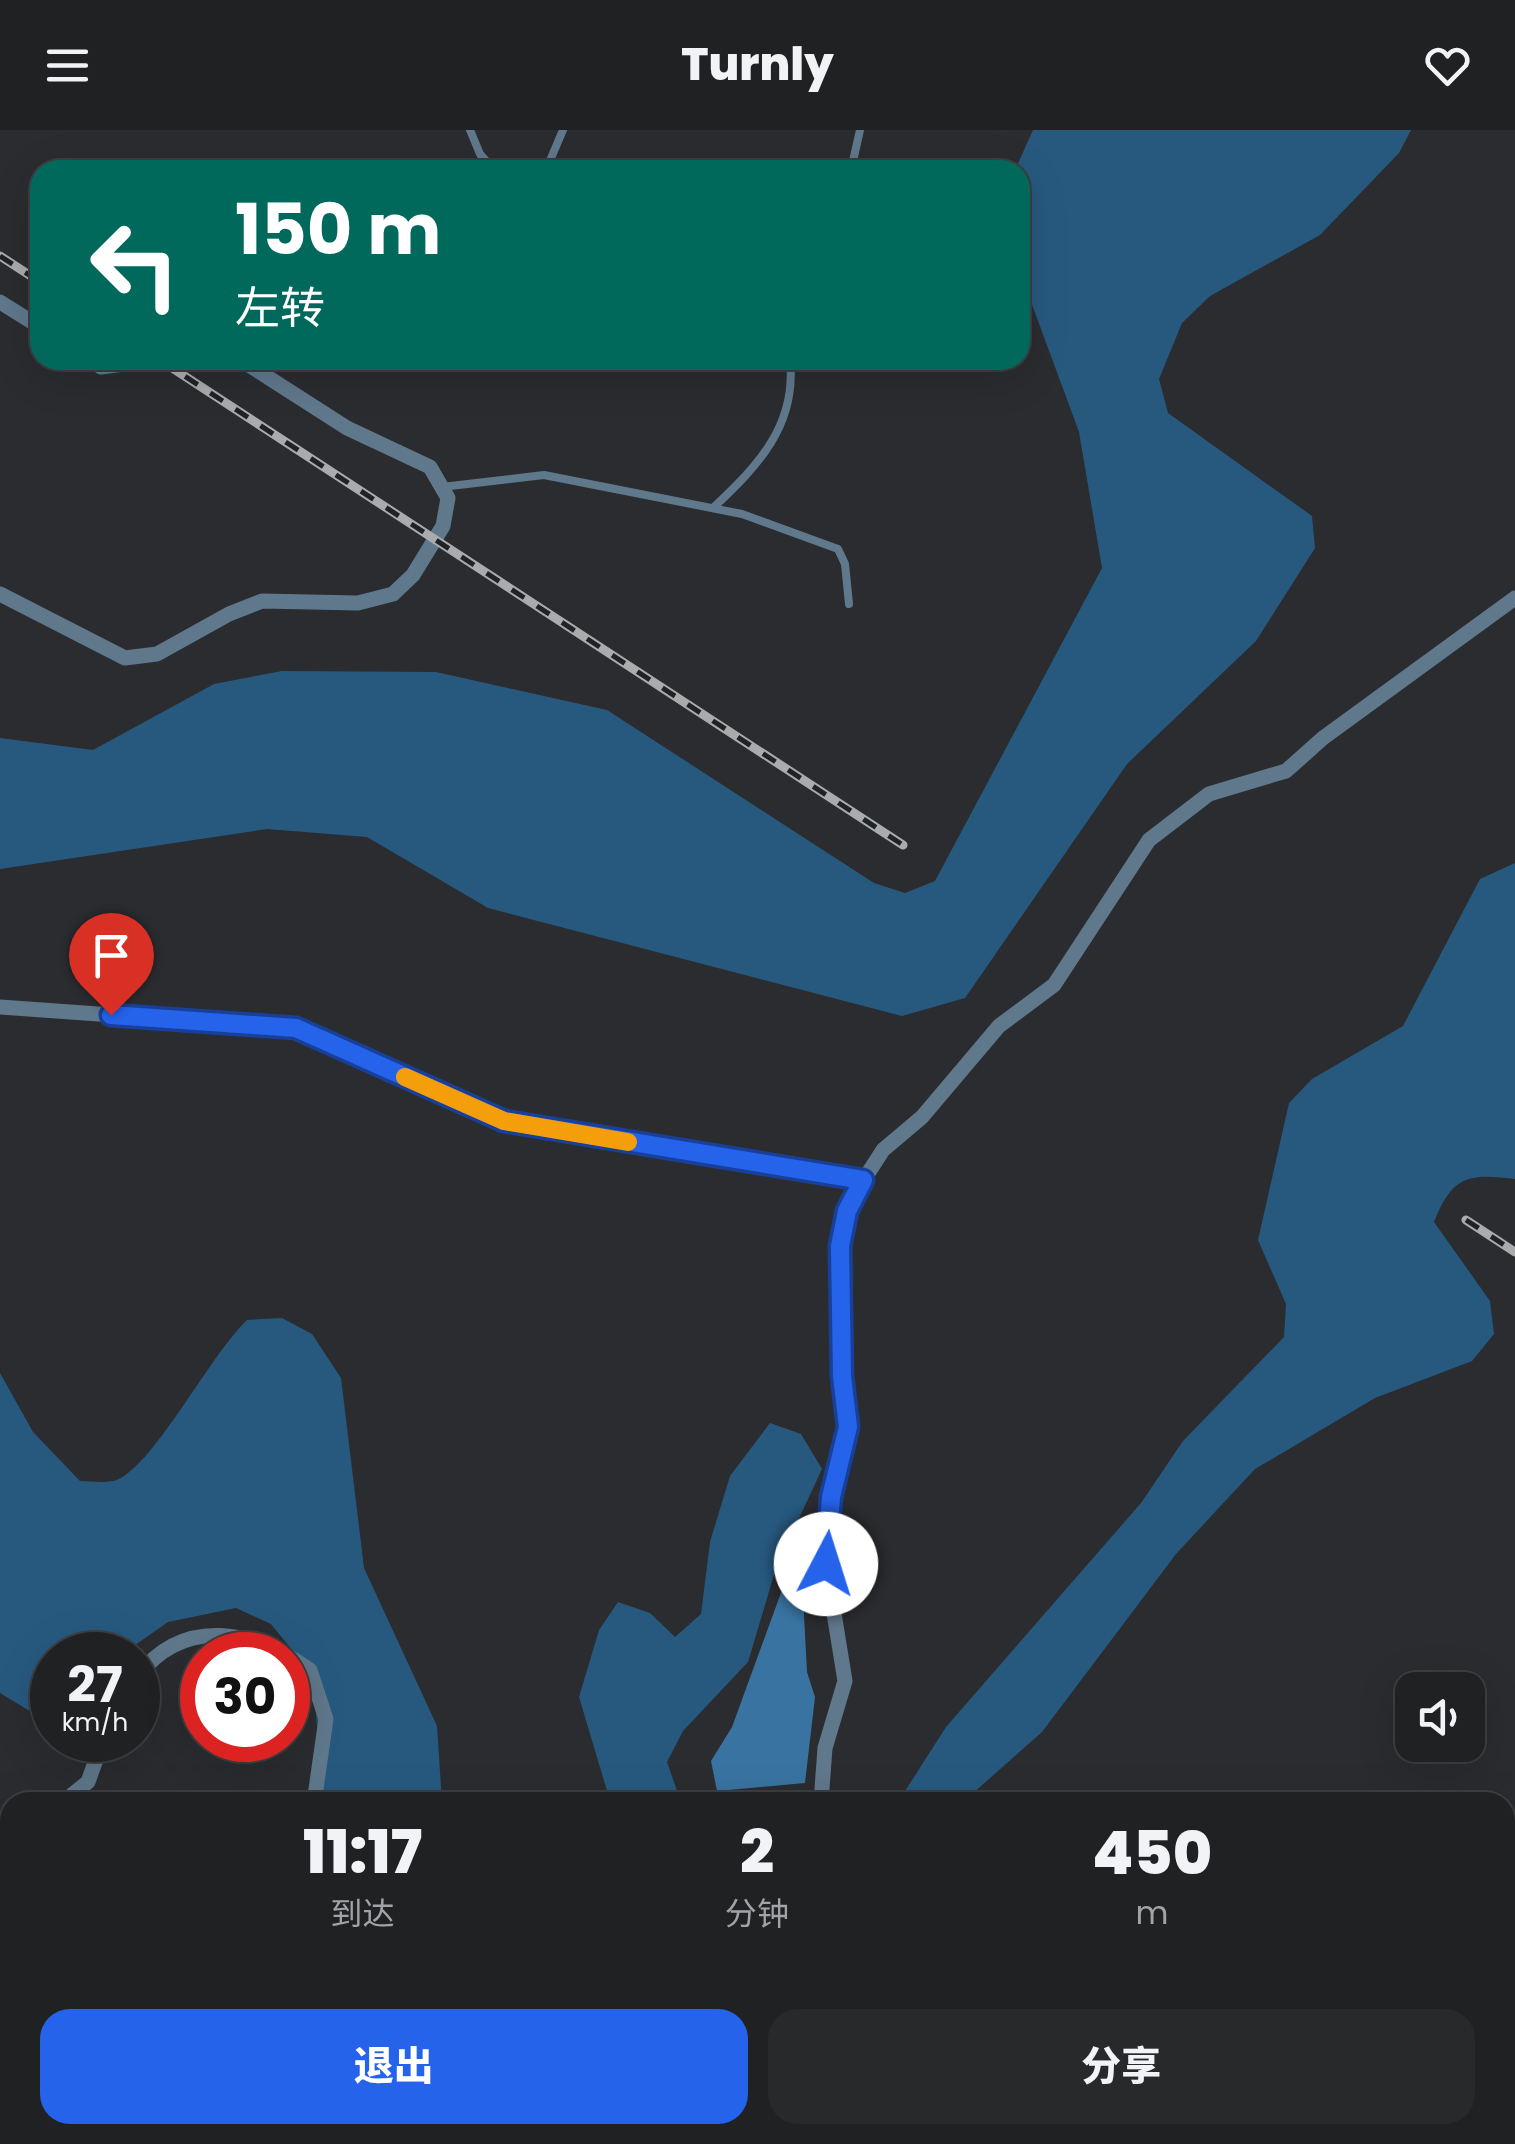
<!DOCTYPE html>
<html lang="zh">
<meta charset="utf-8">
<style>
body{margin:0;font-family:Poppins,"Noto Sans SC",sans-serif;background:#28292b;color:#f1f3f6;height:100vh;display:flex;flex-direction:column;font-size:38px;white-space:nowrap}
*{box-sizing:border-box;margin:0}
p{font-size:32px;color:#a2a3a6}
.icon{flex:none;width:55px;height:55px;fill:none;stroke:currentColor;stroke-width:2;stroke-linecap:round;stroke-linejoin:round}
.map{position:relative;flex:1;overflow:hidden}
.details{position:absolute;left:0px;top:1662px;width:1515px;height:352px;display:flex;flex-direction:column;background:#202123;border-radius:30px 30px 0 0;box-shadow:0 10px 40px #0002,0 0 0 2px #3d3e41}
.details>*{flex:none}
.banner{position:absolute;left:30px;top:30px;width:1000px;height:210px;border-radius:30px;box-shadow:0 10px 40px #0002,0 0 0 2px #3d3e41;background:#00695c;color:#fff;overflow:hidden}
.controls{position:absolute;left:1395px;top:1542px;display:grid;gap:20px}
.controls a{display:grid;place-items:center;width:90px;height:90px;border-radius:20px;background:#202123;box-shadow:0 10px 40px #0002,0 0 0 2px #3d3e41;font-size:50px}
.speed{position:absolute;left:30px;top:1502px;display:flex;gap:20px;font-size:50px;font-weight:700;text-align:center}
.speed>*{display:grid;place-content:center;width:130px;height:130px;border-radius:50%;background:#202123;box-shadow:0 10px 40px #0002,0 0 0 2px #3d3e41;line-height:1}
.speed small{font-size:25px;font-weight:400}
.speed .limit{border:15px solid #d22;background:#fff;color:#111}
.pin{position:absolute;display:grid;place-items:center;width:85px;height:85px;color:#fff;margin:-102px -42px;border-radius:50% 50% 50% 0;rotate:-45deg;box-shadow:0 0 10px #0007}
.pin .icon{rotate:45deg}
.me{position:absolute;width:110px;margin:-55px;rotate:5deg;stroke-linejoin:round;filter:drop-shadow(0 0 8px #0008)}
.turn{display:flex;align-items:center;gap:35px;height:210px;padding:0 40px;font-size:45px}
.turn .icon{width:130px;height:130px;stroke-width:2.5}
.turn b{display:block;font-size:70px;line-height:85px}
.eta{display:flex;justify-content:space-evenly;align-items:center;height:170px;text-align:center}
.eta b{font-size:60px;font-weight:800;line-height:70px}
.button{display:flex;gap:20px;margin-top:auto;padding:20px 40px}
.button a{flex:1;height:115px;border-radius:30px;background:#2563eb;color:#fff;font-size:40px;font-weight:800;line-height:115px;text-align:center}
.button a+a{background:#28292b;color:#f1f3f6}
header{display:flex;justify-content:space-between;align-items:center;height:130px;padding:0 40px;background:#202123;font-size:45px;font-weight:800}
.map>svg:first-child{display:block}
.green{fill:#27597f}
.water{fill:#3973a1}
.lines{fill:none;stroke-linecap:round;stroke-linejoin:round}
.service{stroke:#60788c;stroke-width:8}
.minor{stroke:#60788c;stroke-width:15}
.rail-casing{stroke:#a9abad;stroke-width:9}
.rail{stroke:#202325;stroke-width:5;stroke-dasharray:15;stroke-linecap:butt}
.route-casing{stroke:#184099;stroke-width:25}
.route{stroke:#2563eb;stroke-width:18}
.slow{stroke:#f59e0b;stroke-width:18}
</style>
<header><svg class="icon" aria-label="menu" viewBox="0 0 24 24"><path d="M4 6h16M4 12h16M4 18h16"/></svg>Turnly<svg class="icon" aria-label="heart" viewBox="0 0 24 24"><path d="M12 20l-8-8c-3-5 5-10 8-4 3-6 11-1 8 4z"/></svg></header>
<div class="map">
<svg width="1515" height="2014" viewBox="0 0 1515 2014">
<rect width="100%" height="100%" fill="#2a2c2f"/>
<g class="green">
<polygon points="1033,0 1411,0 1399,23 1320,105 1210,166 1182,193 1159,249 1168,283 1312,386 1315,418 1256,511 1127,634 965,868 902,886 488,778 367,707 267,699 0,739 0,608 93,620 214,554 282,541 436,542 607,580 874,753 905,763 935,751 1102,438 1079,302 1020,142 1020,40 1016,38"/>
<path d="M1515,733v316c-47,-6 -63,-3 -81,43l56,79 4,33 -22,27 -97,37 -120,71 -79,85 -134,178 -79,70h-65l48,-75 195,-224 42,-62 101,-104 2,-33 -28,-64 31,-137 23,-24 91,-53 77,-147z"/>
<path d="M282,1188l30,16 29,44 23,190 73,158 5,76h-119l-10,-126 -42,-52 -35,-16 -68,14 -47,33h-69v56l-24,-1 -28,-17v-320l33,59 47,49c11,0 29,3 39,-2 38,-19 89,-121 128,-159z"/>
<polygon points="770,1293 801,1304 822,1339 776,1438 748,1532 683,1601 667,1632 681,1672 603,1672 608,1664 579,1567 599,1500 618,1472 650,1483 675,1507 701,1484 710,1412 730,1346"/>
</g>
<g class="water">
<polygon points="786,1449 803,1466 807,1542 815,1567 805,1653 717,1661 711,1631 732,1597"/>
<polygon points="97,2005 197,2005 212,2013 96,2014"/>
<polygon points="500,2005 623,2005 619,2014 500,2014 497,2008"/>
</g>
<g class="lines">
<g class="service">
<polyline points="470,0 480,24 494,40"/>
<polyline points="546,40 563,0"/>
<polyline points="851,40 860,0"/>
<polyline points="442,357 544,345 742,384 838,419 845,434 849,474"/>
<path d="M713,378c45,-42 84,-83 77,-148"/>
</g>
<g class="minor">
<polyline points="0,172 40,197"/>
<polyline points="91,230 101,237 154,230"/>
<polyline points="0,464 125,528 157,524 229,484 262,471 358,473 393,464 413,445 443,396 448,368 430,337 347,298 241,230"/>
<polyline points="0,877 296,898 504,991 863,1050"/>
<path d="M138,1546c46,-61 117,-45 172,-6l16,49 -11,77 4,6"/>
<polyline points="63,1672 88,1652 103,1610"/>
<polyline points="821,1672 825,1618 845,1551 826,1434 831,1367 848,1297 842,1245 840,1115 847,1081 863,1051 883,1020 922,987 999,896 1054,855 1149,710 1209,664 1286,641 1323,608 1515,468"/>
<polyline points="1505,1692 1515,1693"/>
<polyline points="81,2005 81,2014"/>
<polyline points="785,2005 792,2014"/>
<polyline points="629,2014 633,2005"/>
<polyline points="863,2014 873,2005"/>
</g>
<defs>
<g id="rail">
<polyline points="0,126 40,152"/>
<polyline points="160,230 903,715"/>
<polyline points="1466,1090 1515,1122"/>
</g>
</defs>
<use href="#rail" class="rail-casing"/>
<use href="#rail" class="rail"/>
</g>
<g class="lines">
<defs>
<polyline id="route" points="111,885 296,898 504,991 863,1050 847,1081 840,1116 842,1246 848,1297 831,1367 826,1434"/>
</defs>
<use href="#route" class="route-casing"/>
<use href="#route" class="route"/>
<polyline class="slow" points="405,947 504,991 628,1012"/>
</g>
</svg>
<div class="controls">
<a><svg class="icon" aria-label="sound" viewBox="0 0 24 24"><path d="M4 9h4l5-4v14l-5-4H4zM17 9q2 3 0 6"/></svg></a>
</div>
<div class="speed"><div>27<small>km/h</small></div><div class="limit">30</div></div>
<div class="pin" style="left:111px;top:885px;background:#d93025"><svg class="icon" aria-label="arrive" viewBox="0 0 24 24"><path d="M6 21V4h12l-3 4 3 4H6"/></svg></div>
<svg class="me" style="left:826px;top:1434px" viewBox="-20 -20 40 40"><circle r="19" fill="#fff"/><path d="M0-13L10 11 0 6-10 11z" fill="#2563eb"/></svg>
<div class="banner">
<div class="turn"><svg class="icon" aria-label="left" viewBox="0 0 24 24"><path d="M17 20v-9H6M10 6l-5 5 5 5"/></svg><div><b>150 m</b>左转</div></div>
</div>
<section class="details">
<div class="eta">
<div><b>11:17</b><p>到达</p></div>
<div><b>2</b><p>分钟</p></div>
<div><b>450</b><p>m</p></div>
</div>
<div class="button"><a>退出</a><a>分享</a></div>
</section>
</div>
